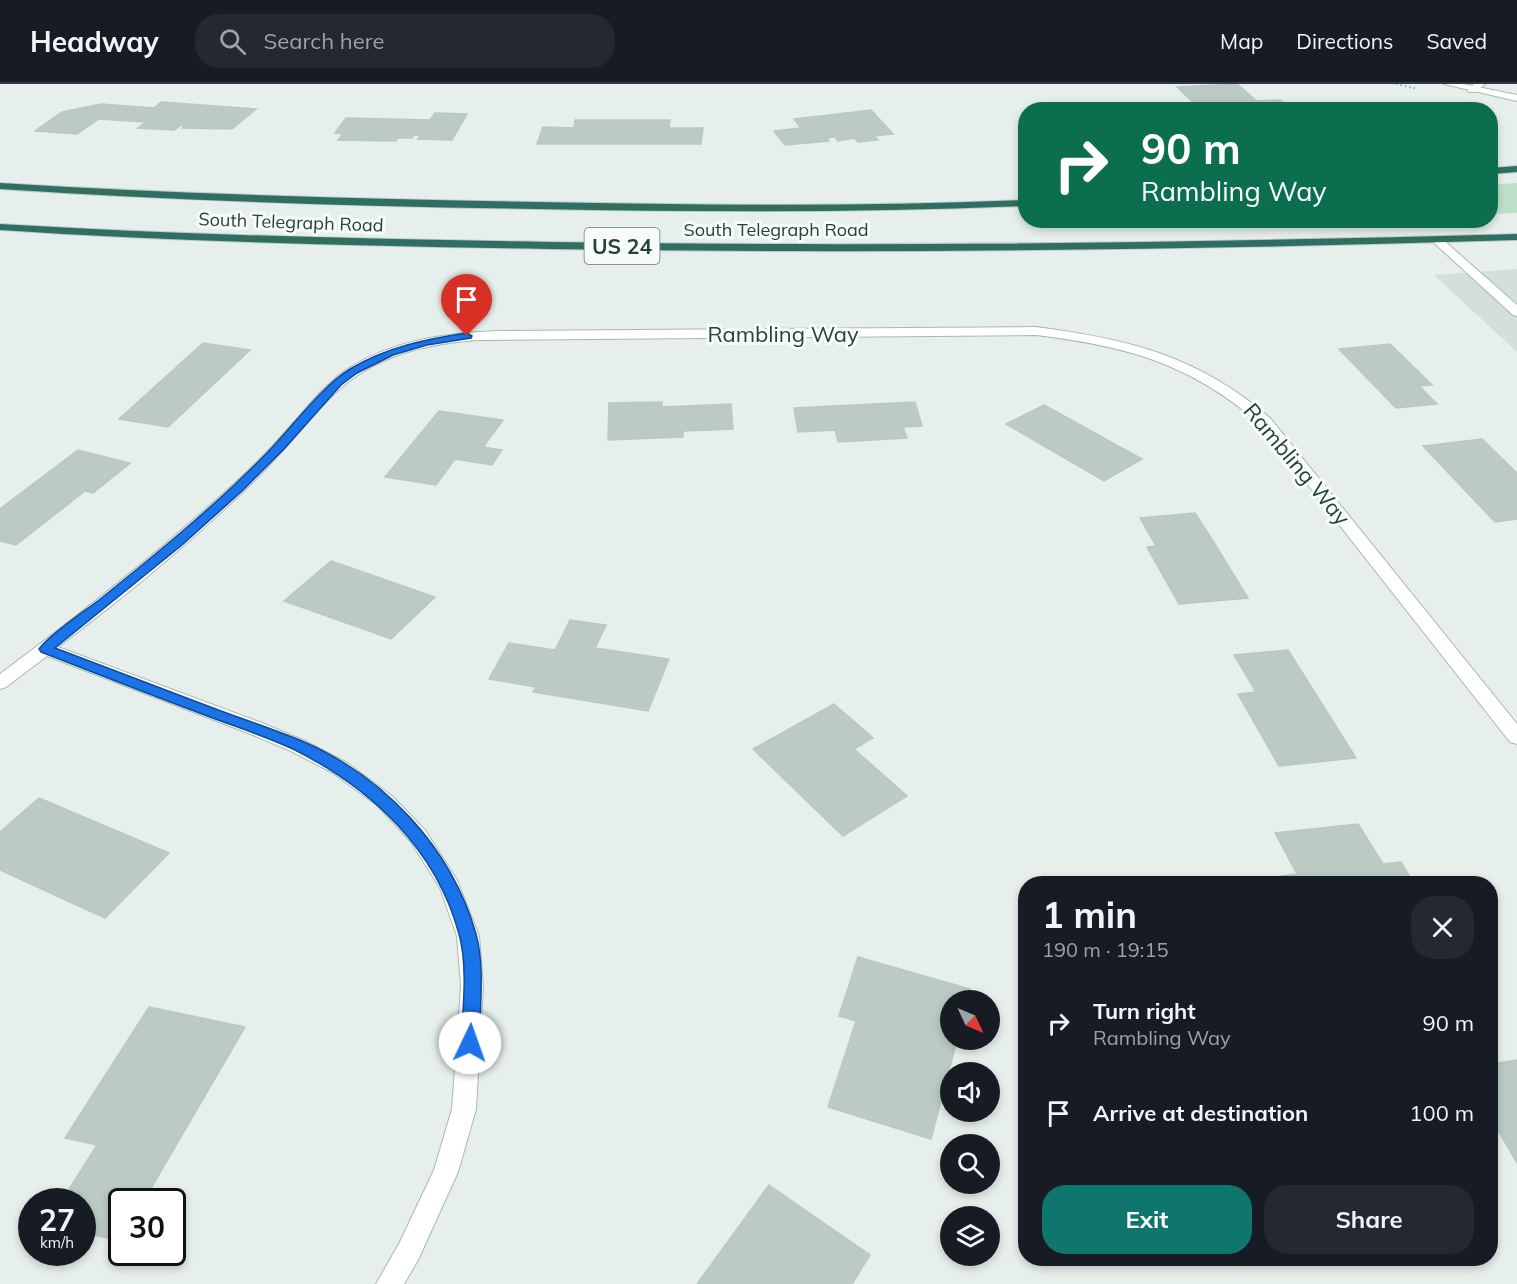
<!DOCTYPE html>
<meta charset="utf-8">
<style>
body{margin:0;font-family:Mulish,sans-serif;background:#242831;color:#f1f3f6;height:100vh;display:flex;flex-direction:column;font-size:22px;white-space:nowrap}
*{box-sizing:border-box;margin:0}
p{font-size:20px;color:#9ea1a6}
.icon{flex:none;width:33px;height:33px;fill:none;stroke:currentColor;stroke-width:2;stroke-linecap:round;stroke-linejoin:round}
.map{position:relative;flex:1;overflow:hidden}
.sheet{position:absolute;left:1018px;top:792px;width:480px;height:390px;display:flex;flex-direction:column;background:#171b24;border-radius:24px;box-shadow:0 3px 9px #0003}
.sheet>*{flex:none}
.top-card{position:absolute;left:1018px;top:18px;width:480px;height:126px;border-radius:24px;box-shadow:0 3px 9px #0003;background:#0b6e4f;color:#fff;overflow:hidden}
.needle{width:39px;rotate:134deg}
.controls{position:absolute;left:940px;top:906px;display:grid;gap:12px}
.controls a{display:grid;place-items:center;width:60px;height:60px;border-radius:50%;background:#171b24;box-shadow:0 3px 9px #0003;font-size:30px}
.speed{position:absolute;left:18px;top:1104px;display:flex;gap:12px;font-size:30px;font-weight:700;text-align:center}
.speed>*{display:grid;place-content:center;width:78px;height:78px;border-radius:50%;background:#171b24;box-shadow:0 3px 9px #0003;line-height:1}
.speed small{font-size:15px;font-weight:400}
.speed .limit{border:3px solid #111;border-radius:9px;background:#fff;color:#111}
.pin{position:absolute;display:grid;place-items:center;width:51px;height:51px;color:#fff;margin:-62px -26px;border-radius:50% 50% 50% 0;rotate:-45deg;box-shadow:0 0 6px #0007}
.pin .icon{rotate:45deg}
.me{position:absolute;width:66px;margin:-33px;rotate:3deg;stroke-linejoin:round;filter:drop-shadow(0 0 4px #0008)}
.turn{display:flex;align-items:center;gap:21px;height:126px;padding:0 24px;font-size:27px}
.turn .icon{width:78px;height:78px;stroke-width:2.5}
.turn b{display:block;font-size:42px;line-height:51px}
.round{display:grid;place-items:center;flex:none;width:63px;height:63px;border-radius:24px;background:#242831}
.head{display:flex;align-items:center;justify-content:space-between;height:102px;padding:0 24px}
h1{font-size:36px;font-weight:700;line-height:45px}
.action{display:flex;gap:12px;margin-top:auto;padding:12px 24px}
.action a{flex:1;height:69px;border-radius:24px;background:#0f766e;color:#fff;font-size:24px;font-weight:700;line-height:69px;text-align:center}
.action a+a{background:#242831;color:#f1f3f6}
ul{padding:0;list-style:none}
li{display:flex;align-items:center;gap:18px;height:90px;padding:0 24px}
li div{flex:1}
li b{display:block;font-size:22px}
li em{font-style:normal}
header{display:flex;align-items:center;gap:36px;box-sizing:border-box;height:84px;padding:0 30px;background:#171b24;border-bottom:2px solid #363941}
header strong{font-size:28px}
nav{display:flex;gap:33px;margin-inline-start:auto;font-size:21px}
.search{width:420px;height:54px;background:#242831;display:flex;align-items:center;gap:15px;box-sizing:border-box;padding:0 21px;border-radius:24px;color:#9ea1a6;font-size:22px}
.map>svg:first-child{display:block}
.built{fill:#d4dfda}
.green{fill:#bfe0c8}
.building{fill:#bbcac4;stroke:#b8c9c2;stroke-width:1.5}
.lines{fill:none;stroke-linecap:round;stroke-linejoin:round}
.lane-casing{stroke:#a8b8b2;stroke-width:2}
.street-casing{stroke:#a8b8b2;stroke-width:2}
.secondary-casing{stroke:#a4bbb3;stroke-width:2}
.highway-casing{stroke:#c2cac8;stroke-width:2}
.path{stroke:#86b3a5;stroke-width:2;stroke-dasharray:1.5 3;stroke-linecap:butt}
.lane{fill:#fff;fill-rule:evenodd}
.street{fill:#fff;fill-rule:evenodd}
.secondary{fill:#fff;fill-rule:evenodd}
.highway{fill:#2f6f62;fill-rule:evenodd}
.route{fill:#1a73e8;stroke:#114b97;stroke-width:1.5}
.labels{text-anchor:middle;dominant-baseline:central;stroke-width:6;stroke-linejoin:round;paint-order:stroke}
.far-street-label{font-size:18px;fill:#24423a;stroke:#f7fbf9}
.shield{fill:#f7fbf9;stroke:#637a73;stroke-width:1.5}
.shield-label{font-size:21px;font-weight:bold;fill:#24423a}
.street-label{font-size:22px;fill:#24423a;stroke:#f7fbf9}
</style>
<header>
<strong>Headway</strong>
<div class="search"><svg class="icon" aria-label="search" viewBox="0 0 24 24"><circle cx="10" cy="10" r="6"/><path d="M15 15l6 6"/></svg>Search here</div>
<nav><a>Map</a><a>Directions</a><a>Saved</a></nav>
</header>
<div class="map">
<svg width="1517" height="1200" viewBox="0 0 1517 1200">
<rect width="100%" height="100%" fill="#e6efeb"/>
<polygon class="built" points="1517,185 1517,268 1434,191"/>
<polygon class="green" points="1517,99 1517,129 1491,130 1491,101"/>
<g class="building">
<polygon points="1237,0 1257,17 1280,16 1292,26 1201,26 1177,3"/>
<polygon points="161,18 256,25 232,45 182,44 185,41 181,41 174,46 138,44 146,38 99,35 77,50 35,47 62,28 101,20 154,24"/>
<polygon points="871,26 893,50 874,52 878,56 858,58 855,54 838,57 835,53 827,54 829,57 785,61 774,47 801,44 794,35"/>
<polygon points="435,29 467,30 452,56 418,55 421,51 414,51 412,54 397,54 396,57 338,56 343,50 335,49 346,34 430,36"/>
<polygon points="575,36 670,36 669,44 703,44 701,60 537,60 543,43 574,44"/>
<polygon points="203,259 250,266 168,343 119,335"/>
<polygon points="1390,260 1432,301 1419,302 1437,320 1396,324 1339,265"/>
<polygon points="662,318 662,323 731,320 733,345 683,347 683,353 608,356 609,319"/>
<polygon points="915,318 922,342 903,343 907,354 838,358 835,346 798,348 794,324"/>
<polygon points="1044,321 1142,375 1104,397 1006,340"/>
<polygon points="439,327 503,336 483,363 502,366 492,381 455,375 436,401 385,393"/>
<polygon points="1482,355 1517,389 1517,435 1495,438 1423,362"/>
<polygon points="78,366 130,379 93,409 85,407 16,461 0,457 0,425"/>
<polygon points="1195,429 1213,457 1248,514 1179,520 1147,463 1156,462 1140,434"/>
<polygon points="331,477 435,513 391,555 284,517"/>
<polygon points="570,536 606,541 595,564 669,575 648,627 533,608 536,603 489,595 509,559 555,566"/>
<polygon points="1288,566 1356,674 1279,682 1238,610 1256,608 1234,571"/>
<polygon points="834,620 873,654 854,665 907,712 843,752 753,665"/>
<polygon points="39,714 169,769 105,834 0,786 0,748"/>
<polygon points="1358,740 1383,780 1401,778 1414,800 1285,800 1281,792 1297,790 1275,749"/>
<polygon points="858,873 970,905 967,916 951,916 951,956 957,956 931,1055 828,1023 856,937 839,932"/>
<polygon points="149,923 245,943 143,1118 122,1118 122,1153 119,1157 82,1148 82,1118 61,1118 97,1061 65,1054"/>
<polygon points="1517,976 1517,1079 1491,1034 1491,980"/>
<polygon points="769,1101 870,1171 852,1200 697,1200"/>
</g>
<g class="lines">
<defs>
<g id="lane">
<polygon points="1474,0 1485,0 1475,8 1469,8 1467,6"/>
<polygon points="1437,153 1441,154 1517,221 1517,232 1513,231 1433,158 1433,154"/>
</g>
<path id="street" d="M1036,243c93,12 162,29 234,91l247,306v20l-7,-2 -250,-318c-70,-61 -134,-78 -224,-89l-557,5c-42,3 -85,11 -121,35 -36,23 -70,73 -102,104 -62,61 -129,116 -198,168l204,76 43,18 42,22 45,33 33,34 32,50 22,56 4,50 -7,123 -18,63 -40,88 -14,24h-28l24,-42 34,-72 18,-61 9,-123 -4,-50 -17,-48 -29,-46 -33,-36 -45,-33 -42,-22 -43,-18 -201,-77 -41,31 -6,2v-15c82,-61 162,-124 237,-193 20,-18 39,-38 57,-59 17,-19 33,-40 55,-54 45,-28 98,-35 149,-37z"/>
<polygon id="secondary" points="1444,0 1463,0 1517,11 1517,17"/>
<g id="highway">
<polygon points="1517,82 1517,88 1491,90 1491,84"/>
<path d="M0,99c179,11 357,16 536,19 163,3 327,5 490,-2v6c-163,7 -327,6 -490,3 -179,-3 -357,-8 -536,-20z"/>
<path d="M0,140c183,11 366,15 549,18 323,5 645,1 968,-8v6c-323,10 -646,14 -968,9 -183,-3 -366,-7 -549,-19z"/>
</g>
</defs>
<use href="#lane" class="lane-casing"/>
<use href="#street" class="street-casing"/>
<use href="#secondary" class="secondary-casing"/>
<use href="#highway" class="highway-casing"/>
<polyline class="path" points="1396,0 1418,5"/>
<use href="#lane" class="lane"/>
<use href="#street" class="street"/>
<use href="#secondary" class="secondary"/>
<use href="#highway" class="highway"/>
</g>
<path class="route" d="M467,249l5,3 -1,2 -44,7 -34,10 -36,18 -16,12 -56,63 -43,43 -60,54 -127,103c53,20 105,40 158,60 29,11 60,21 89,33 83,36 149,106 174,193 9,32 4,75 3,109l-3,5 -6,2 -6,-2 -3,-5c2,-34 7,-77 -2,-109 -23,-85 -87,-145 -164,-184 -29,-14 -62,-24 -93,-36 -54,-20 -107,-41 -161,-62l-2,-3c11,-15 43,-36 60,-49 56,-45 111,-90 162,-141 27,-26 58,-71 89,-90 37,-22 76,-30 117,-36z"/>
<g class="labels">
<g class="far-street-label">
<text transform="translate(291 138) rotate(2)">South Telegraph Road</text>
<text x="776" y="145">South Telegraph Road</text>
</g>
<rect class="shield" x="584.5" y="144" width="75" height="36" rx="4.5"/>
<g class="shield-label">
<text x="622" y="162">US 24</text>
</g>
<g class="street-label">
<text x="783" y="250">Rambling Way</text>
<text transform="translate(1297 380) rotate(50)">Rambling Way</text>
</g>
</g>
</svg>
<div class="controls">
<a><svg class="needle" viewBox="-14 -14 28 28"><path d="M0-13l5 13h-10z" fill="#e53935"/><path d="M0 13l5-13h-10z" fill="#9ea1a6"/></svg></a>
<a><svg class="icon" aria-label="sound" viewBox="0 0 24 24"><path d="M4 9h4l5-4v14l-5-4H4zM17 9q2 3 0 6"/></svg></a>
<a><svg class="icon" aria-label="search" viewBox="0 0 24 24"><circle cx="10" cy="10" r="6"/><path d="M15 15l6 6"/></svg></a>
<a><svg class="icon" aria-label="layers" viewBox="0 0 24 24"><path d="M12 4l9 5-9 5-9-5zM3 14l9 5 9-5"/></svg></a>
</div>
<div class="speed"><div>27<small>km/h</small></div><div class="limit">30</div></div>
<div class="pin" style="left:467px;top:252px;background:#d93025"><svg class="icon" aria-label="arrive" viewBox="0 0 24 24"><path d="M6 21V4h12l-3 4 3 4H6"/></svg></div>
<svg class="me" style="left:470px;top:959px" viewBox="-20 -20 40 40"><circle r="19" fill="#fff"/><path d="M0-13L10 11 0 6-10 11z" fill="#1a73e8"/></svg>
<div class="top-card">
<div class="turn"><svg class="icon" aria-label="right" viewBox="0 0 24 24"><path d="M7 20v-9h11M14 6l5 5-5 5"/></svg><div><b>90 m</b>Rambling Way</div></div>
</div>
<section class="sheet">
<div class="head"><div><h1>1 min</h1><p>190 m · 19:15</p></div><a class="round"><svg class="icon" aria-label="close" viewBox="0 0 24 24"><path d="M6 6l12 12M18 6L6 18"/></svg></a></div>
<ul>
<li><svg class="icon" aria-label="right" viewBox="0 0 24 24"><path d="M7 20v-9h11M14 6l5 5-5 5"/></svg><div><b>Turn right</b><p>Rambling Way</p></div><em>90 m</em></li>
<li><svg class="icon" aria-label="arrive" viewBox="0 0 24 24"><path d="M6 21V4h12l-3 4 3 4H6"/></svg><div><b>Arrive at destination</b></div><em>100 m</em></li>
</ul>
<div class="action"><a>Exit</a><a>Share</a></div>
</section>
</div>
